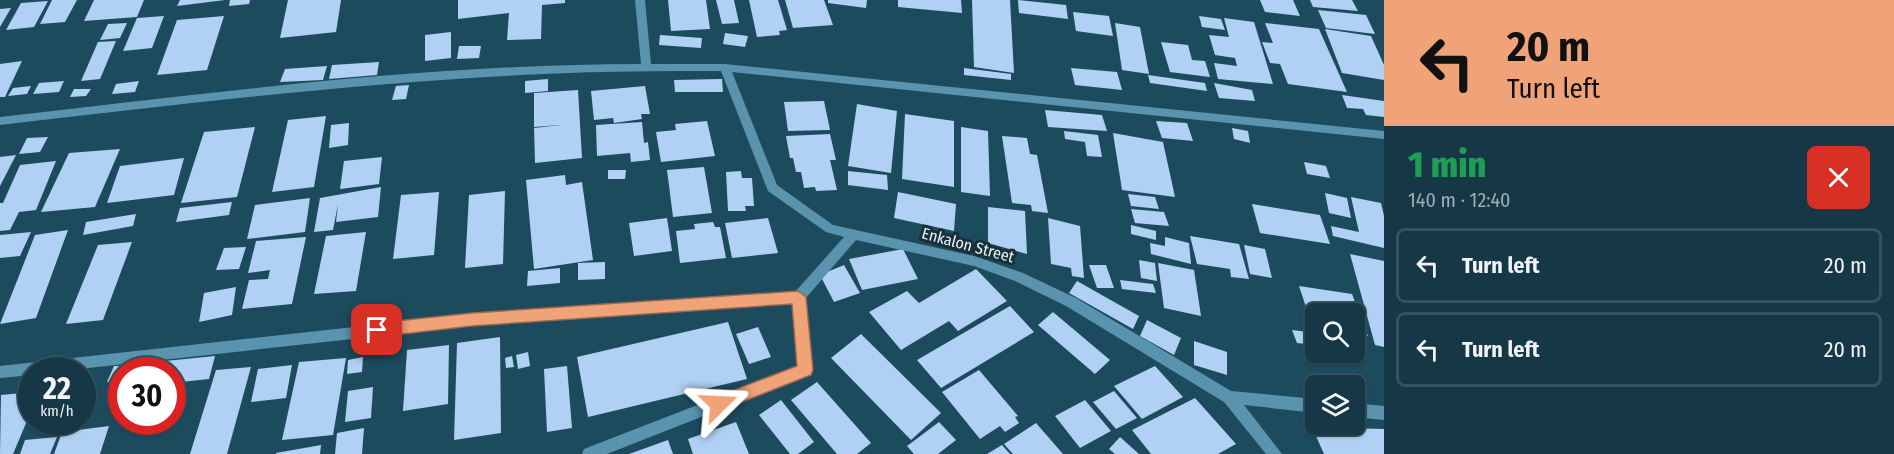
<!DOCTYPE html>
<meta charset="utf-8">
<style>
body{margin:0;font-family:"Fira Sans Condensed",sans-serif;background:#1f3f4d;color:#f1f3f6;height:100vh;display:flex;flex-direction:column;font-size:22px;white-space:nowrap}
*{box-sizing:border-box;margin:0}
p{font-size:20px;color:#9eacb3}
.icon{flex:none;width:33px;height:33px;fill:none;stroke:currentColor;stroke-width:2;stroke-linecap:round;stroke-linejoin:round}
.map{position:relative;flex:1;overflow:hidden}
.sheet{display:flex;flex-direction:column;background:#163846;width:510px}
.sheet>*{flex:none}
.hud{background:#f0a279;color:#111;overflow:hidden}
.buttons{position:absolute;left:1305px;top:303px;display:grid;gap:12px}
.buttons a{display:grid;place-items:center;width:60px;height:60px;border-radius:9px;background:#163846;box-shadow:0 2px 4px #0004,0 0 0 2px #35525f;font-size:30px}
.speed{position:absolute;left:18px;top:357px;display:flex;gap:12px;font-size:30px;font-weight:700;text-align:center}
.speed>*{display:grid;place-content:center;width:78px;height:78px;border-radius:50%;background:#163846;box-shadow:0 2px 4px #0004,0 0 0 2px #35525f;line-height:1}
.speed small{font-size:15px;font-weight:400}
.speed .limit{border:9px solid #d22;background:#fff;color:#111}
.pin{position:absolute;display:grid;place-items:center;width:51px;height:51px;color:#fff;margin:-26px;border-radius:12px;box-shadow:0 3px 9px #0006}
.me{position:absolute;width:66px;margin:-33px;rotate:69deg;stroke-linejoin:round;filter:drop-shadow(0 0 4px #0008)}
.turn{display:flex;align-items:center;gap:21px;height:126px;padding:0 24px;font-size:27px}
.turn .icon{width:78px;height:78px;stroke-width:2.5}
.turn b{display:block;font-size:42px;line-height:51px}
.round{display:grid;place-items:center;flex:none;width:63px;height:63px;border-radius:9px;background:#1f3f4d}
.head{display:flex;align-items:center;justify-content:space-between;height:102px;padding:0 24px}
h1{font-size:36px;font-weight:800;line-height:45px;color:#1e9e55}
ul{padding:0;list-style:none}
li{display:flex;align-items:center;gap:18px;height:75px;margin:0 12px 9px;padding:0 12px;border:3px solid #35525f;border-radius:9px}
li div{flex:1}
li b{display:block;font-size:22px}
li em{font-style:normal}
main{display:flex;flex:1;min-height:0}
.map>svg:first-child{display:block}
.building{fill:#b0d1f3}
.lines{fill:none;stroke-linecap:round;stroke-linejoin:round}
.minor{fill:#5993ad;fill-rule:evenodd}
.route{fill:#f0a279;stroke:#9c694f;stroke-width:1.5}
.labels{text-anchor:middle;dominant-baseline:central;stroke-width:6;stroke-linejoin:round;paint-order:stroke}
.street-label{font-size:16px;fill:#e1f4fd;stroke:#1b2f37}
</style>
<main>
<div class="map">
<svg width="1384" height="454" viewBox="0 0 1384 454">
<rect width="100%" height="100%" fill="#1d4b5e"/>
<g class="building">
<polygon points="52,0 77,0 65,22 40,24"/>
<polygon points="94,0 144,0 137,17 84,21"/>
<polygon points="180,0 225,0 177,6"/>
<polygon points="230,0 250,0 249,4 229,6"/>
<polygon points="288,0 341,0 336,32 280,38"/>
<polygon points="458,0 565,0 565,3 542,5 541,39 507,40 509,13 458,19"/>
<polygon points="668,0 706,0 710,29 671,31"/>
<polygon points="716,0 734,0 739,23 722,24"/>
<polygon points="749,0 778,0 787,30 779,31 780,35 757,37"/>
<polygon points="785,0 824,0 833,25 793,28"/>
<polygon points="828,0 867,0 866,8 828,3"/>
<polygon points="898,0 961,0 962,13 898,7"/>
<polygon points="972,0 1010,0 1014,73 974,67"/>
<polygon points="1018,0 1066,5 1068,19 1019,13"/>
<polygon points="1260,0 1293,0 1300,16 1265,12"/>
<polygon points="1310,0 1352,0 1358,11 1313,7"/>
<polygon points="48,1 34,27 6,30 21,3"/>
<polygon points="11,8 0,27 0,9"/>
<polygon points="1318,10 1366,15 1375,34 1326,28"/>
<polygon points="1073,12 1109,16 1113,36 1076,31"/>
<polygon points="164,16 152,48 123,51 137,18"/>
<polygon points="224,16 207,70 157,75 177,20"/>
<polygon points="1199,16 1221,19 1225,30 1202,27"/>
<polygon points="1224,18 1254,22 1273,84 1218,79 1214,63 1237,66 1235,58 1215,55 1209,35 1229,37"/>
<polygon points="127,23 120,38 100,40 108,24"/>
<polygon points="1115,23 1140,27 1149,74 1122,70"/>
<polygon points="1265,23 1319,29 1347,92 1288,84 1280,64 1270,63 1262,42 1273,43"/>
<polygon points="1325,29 1371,36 1384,65 1384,80 1342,73"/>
<polygon points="451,32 451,58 425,61 425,35"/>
<polygon points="725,33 748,36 745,47 723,44"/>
<polygon points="660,35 702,38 701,48 659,45"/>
<polygon points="116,41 100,79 81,81 98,42"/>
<polygon points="1161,42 1188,45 1192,60 1205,61 1210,77 1170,72"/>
<polygon points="459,46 481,46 479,58 457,59"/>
<polygon points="22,61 5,97 0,97 0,64"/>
<polygon points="379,62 377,75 329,79 332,65"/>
<polygon points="327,66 323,80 280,82 285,69"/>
<polygon points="964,68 1011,74 1011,80 964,75"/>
<polygon points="1071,68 1117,72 1122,90 1075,85"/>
<polygon points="1148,75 1205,83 1207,91 1150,83"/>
<polygon points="548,79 548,91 525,93 525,81"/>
<polygon points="722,79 723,92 675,92 674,80"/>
<polygon points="64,81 59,92 33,94 39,83"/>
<polygon points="139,81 135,92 112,94 116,84"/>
<polygon points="1214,83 1252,90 1255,101 1219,98"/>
<polygon points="409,85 406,99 392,100 396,86"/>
<polygon points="31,86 27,94 8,96 13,88"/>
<polygon points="645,86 650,114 641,114 642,119 614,123 613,118 594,120 591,91"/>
<polygon points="74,89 91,89 86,96 70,97"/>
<polygon points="578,90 582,158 535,163 534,128 561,125 534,127 534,93"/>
<polygon points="1342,95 1384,101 1384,117 1366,115 1363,109 1347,108"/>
<polygon points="824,101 830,130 788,131 784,102"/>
<polygon points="857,104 897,111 891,173 848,166"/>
<polygon points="1045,110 1102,115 1107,131 1048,127"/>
<polygon points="905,114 954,121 954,187 902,179"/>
<polygon points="326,116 314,187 272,192 288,120"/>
<polygon points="707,121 715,156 661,162 656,132 676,130 675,124"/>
<polygon points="1156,121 1187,123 1193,141 1162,138"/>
<polygon points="642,122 644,143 648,142 650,160 631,162 630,153 597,156 596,125"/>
<polygon points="349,123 348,145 329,148 331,125"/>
<polygon points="255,127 237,197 181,203 204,132"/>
<polygon points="961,127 988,131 990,196 961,192"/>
<polygon points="1232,128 1248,131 1250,143 1234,139"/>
<polygon points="1064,131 1098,135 1102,157 1087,156 1085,142 1065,139"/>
<polygon points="1113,133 1163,142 1175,197 1122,190"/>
<polygon points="830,134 836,160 830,160 837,190 816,191 815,187 804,188 801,172 796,172 793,158 790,158 786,136"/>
<polygon points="1002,136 1027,138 1030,154 1037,155 1048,213 1032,211 1031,205 1012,203"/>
<polygon points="48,137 40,152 19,154 27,138"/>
<polygon points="120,149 95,207 41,212 69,153"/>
<polygon points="16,155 0,186 0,157"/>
<polygon points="382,157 379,184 340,189 344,161"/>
<polygon points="184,158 174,195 107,203 120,166"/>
<polygon points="56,161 36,210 19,212 10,230 0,231 0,203 3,203 20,165"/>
<polygon points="1304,162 1326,166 1330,178 1307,174"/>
<polygon points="704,167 712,213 673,217 667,170"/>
<polygon points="608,170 626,170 625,179 608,179"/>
<polygon points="741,171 742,178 752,178 754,206 745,206 746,211 728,211 726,172"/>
<polygon points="848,171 887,175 888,190 848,185"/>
<polygon points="565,175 566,185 582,182 593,260 534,269 526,180"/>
<polygon points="381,187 378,217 336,222 338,204 333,230 314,232 320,198"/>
<polygon points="505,191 503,264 465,268 469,195"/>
<polygon points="439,192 434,255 393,259 401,195"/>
<polygon points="898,192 956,204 954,231 894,218"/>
<polygon points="1325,193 1347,198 1351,218 1329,213"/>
<polygon points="1128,194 1155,197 1159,209 1131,206"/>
<polygon points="1351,197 1381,203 1384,216 1384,248 1333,236 1331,226 1359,232"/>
<polygon points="310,198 305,232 247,239 255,205"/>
<polygon points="232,202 229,215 176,222 180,208"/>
<polygon points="1252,204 1320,215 1330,244 1260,233"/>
<polygon points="988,207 1025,211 1027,254 988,243"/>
<polygon points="1131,209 1164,212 1169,226 1135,223"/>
<polygon points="136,214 133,226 83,235 86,222"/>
<polygon points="667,218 672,251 634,256 629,223"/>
<polygon points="768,218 778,253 732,258 725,223"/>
<polygon points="1048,218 1080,226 1084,278 1072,276 1071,268 1051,264"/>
<polygon points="713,222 715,227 720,227 726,258 680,263 676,231 695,229 694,224"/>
<polygon points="1131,225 1156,231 1156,240 1131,234"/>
<polygon points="68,230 36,318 0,324 35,235"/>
<polygon points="31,232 20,256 0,258 0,235"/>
<polygon points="366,232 356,291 314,294 326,236"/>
<polygon points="1190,236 1239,244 1249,279 1231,277 1230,269 1197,264"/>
<polygon points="306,237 292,304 242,309 249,280 268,279 270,270 248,273 256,241"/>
<polygon points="1165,237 1189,243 1191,264 1151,254 1150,243 1165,246"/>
<polygon points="132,242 103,320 66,324 98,245"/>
<polygon points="1244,245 1265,249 1272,278 1250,274"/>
<polygon points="246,247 239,269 216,270 224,248"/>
<polygon points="903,249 918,279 862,290 849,259"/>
<polygon points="1350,254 1384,261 1384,347 1375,345"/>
<polygon points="1139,260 1155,263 1157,281 1141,278"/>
<polygon points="605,262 605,279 578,280 578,263"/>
<polygon points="1158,263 1194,270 1201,316 1164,308"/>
<polygon points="844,265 860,293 834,302 820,275"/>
<polygon points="1089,265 1106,265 1114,288 1097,288"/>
<polygon points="560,268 560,283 527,286 528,271"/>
<polygon points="976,269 1007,301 958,331 949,321 901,350 869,312 907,291 919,303"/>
<polygon points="1120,280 1153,284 1156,293 1122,289"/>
<polygon points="1077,281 1139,316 1133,329 1069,293"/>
<polygon points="1299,286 1352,294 1368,336 1354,334 1354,314 1316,314 1316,328 1313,328"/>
<polygon points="236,287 232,315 199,322 204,293"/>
<polygon points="1010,306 1034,332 941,388 917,360"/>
<polygon points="1053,312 1110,360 1095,374 1038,325"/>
<polygon points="1147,320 1181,338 1174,355 1140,336"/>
<polygon points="728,322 747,379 588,417 577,357"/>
<polygon points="758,327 771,357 749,364 736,334"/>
<polygon points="1292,330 1316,333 1316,345 1297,343"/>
<polygon points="861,334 941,413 911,440 831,358"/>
<polygon points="500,337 501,433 454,440 457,343"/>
<polygon points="1194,341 1227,352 1227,375 1194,365"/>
<polygon points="449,345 448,404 403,411 407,350"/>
<polygon points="528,352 530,366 518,369 516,355"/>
<polygon points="215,356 209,379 172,383 172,370 152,370 155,362"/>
<polygon points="512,356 514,367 506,368 505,358"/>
<polygon points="363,357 362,372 347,374 348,360"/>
<polygon points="346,358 333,435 282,440 299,362"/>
<polygon points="292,365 286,398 251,402 258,369"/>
<polygon points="114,366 127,366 125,370 122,370 121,382 107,382"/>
<polygon points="567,366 572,428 547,432 544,369"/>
<polygon points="1155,366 1183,397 1142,419 1114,386"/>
<polygon points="251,367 227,454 190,454 216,370"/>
<polygon points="979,370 1018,416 1015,417 1019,423 1005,432 1000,426 980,439 942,392"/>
<polygon points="817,382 871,443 857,454 837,454 791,400"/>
<polygon points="373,387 371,418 345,422 348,391"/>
<polygon points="1114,391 1137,418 1116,429 1093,402"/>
<polygon points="32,392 32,409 13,454 0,454 1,395"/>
<polygon points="1195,398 1236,444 1218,454 1151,454 1132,430"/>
<polygon points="781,400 814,442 798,454 790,454 759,415"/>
<polygon points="1085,400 1111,431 1080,448 1055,416"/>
<polygon points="736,422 749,454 693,454 688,439"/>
<polygon points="939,422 956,440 938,454 914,454 907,446"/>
<polygon points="1036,423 1063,454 1013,454 1004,444"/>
<polygon points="109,426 100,454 54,454 62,432"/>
<polygon points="1312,427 1384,429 1384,454 1324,454"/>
<polygon points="364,428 362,454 335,454 337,433"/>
<polygon points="57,437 50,454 20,454 25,440"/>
<polygon points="1120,437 1139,454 1115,454 1109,449"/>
<polygon points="668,440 673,454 629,454"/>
<polygon points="321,445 320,454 276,454 276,453"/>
<polygon points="1002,445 1010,454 987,454"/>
</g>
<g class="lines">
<g class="minor">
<path d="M635,0h10l6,64h74l659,67v8l-652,-67 45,113 56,40 141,31 49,17 53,25 155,93 85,8v14l-72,-8 38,49h-16l-42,-52 -158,-96 -51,-25 -41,-15 -118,-26 -51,59 7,71 -2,4 -203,80h-25l2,-5 5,-2 209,-81 -6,-63 -320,23 -402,44h-38v5l-32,3v-12l472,-52 323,-22 49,-55 -18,-5 -58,-41 -47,-120c-59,0 -118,0 -177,3 -182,8 -363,30 -544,51v-8c211,-24 429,-53 641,-53z"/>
<polygon points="1354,403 1384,406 1384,420 1354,417"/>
</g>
</g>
<polygon class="route" points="798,291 806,297 813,370 811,375 719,411 713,409 711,404 713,398 797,366 792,304 472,326 377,337 370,330 377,323 472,313"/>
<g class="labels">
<g class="street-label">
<text transform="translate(968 245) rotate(15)">Enkalon Street</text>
</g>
</g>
</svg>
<div class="buttons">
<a><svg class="icon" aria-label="search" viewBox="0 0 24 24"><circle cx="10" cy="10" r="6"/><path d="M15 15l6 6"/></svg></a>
<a><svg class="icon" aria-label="layers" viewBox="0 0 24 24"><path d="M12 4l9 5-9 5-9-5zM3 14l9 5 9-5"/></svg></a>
</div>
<div class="speed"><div>22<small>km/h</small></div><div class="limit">30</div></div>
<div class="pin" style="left:377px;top:330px;background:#d93025"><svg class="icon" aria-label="arrive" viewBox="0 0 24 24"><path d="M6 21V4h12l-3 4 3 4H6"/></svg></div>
<svg class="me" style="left:719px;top:404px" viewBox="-20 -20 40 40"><path d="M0-17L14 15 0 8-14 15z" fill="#f0a279" stroke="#fff" stroke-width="4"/></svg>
</div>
<section class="sheet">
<div class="hud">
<div class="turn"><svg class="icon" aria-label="left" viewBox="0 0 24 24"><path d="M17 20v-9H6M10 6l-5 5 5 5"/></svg><div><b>20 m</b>Turn left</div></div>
</div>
<div class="head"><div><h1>1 min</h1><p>140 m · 12:40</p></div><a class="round" style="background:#d93025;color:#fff"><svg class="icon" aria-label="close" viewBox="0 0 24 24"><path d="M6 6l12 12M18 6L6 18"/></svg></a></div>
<ul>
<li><svg class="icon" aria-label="left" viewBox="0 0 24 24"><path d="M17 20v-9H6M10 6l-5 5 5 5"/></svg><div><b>Turn left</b></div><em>20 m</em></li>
<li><svg class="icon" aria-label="left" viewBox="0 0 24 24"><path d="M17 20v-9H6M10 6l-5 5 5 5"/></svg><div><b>Turn left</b></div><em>20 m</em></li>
</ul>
</section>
</main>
